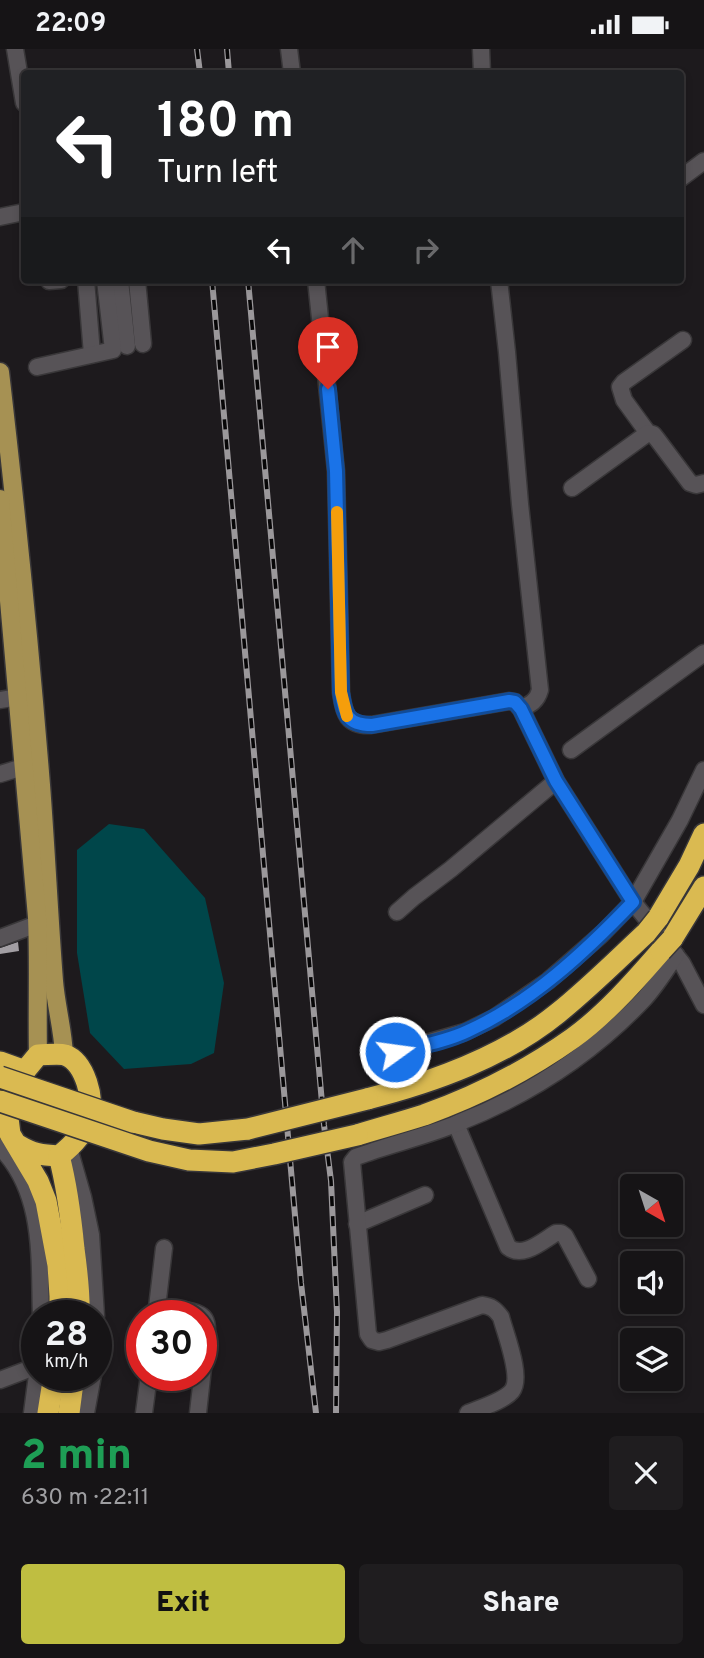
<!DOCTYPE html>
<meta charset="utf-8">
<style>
body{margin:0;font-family:Overpass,sans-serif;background:#1f1d1f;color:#f1f3f6;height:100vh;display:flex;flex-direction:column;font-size:26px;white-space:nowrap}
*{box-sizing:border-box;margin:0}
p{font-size:23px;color:#9e9ea1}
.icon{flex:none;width:38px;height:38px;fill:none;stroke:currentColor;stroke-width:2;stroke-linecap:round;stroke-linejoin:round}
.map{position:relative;height:1364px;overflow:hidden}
.side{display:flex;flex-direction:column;background:#161416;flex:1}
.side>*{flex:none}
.guide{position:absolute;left:21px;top:21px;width:663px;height:214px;border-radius:7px;box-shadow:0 4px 10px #0003,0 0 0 2px #353335;background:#202124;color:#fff;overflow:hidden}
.needle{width:46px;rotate:141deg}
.buttons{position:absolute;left:620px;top:1125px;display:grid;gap:14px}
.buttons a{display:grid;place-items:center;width:63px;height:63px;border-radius:7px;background:#161416;box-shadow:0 4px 10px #0003,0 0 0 2px #353335;font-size:35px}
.speed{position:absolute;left:21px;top:1251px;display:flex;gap:14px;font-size:35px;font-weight:700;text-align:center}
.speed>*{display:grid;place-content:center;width:91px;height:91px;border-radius:50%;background:#161416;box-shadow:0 4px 10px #0003,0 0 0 2px #353335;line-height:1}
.speed small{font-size:18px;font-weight:400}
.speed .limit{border:10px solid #d22;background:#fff;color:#111}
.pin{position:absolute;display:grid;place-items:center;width:60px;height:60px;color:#fff;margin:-72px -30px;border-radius:50% 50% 50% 0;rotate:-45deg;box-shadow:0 0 7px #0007}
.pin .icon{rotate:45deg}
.me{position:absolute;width:77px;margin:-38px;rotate:76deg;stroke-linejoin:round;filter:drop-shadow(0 0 5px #0008)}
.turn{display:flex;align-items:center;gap:24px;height:147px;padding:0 21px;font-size:32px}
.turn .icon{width:91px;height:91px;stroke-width:2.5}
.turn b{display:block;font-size:49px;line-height:60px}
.lanes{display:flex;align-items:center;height:66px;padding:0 21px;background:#0003;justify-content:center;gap:35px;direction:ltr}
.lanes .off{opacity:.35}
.round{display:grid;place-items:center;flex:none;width:74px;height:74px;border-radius:7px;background:#1f1d1f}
.overview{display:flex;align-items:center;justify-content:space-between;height:119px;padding:0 21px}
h1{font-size:42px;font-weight:800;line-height:52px;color:#1e9e55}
.primary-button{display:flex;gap:14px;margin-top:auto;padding:14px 21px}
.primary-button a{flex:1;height:80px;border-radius:7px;background:#bfbe41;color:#111;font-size:28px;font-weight:800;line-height:80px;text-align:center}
.primary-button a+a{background:#1f1d1f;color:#f1f3f6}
.status{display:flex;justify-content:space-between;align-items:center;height:49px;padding:0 35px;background:#161416;direction:ltr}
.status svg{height:19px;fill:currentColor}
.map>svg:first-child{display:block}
.water{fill:#00464a}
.building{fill:#a29ea3}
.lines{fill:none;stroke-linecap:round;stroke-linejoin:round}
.minor-casing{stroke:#393739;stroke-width:19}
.major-casing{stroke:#393739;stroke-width:21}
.highway-casing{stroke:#393739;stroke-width:24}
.minor{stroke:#575357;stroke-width:16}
.major{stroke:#a69153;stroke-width:18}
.highway{stroke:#daba51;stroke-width:21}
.rail-casing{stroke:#9b989b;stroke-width:6}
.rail{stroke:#070607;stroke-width:3.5;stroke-dasharray:10;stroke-linecap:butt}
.highway-bridge-casing{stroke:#393739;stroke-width:24;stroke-linecap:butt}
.highway-bridge{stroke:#daba51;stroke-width:21}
.route-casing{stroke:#114b97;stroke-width:18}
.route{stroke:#1a73e8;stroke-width:12}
.slow{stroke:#f59e0b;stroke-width:12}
</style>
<div class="status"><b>22:09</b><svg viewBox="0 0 49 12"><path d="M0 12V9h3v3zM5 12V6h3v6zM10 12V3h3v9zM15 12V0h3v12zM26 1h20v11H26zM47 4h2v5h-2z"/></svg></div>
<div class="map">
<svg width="704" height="1364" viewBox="0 0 704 1364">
<rect width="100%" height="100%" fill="#1d1a1d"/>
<polygon class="water" points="109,775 144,780 205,849 224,934 214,1004 191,1015 124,1020 90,984 77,904 77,801"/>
<polygon class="building" points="18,893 19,902 0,905 0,899"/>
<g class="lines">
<defs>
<g id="minor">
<polyline points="15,0 24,54"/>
<polyline points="289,0 292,24"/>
<polyline points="481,0 482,24"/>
<polyline points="681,129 704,112"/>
<polyline points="0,168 24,163"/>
<polyline points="86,231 92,305"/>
<polyline points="120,231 127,297"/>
<polyline points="137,231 143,295"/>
<path d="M316,231l20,191 5,222c3,21 6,33 30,32l138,-24 6,1 6,7 35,72 77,121 49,61 22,42"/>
<path d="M499,231l8,72 13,152 20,186c-3,11 -9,14 -19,19"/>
<polyline points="49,232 61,231"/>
<polyline points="37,318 113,301 105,231"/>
<polyline points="648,384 624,351 620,338 624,333 683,291"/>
<polyline points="572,439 648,384 653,385 657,390 690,434 696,436 704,434"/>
<polyline points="0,651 18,648"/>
<polyline points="571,701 704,604"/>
<polyline points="0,725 23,718"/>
<polyline points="397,863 414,848 451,820 556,732"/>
<polyline points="0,889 37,875"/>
<polyline points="395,1003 465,983 494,969 548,932 602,885 633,853 680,771 704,721"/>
<path d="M456,1075l52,123c15,12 34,-6 48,-14h5l4,3 23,43"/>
<path d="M0,1098c45,46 39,111 41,169"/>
<polyline points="69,1099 83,1148 91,1186 96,1267"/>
<polyline points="357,1175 425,1146"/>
<path d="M157,1259c11,1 37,1 45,8 5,4 5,10 5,16l-9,81"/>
<polyline points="156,1267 164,1199"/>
<polyline points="96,1277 96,1286"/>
<polyline points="0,1331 37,1317"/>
<polyline points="32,1364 37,1326"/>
<polyline points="86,1364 93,1326"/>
<polyline points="144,1364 149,1326"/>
<path d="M468,1364c12,-5 36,-12 44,-22 11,-14 -7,-58 -11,-74 -6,-8 -10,-11 -19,-12l-95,35 -8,2 -7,-2 -4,-6 -16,-172 4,-5c34,-13 69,-20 102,-34 71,-28 134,-69 186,-124 12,-13 22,-29 32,-44"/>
</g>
<g id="major">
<path d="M0,323c16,138 30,275 41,413 5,65 8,131 13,196 2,25 9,49 10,74"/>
<path d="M0,450l37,418c2,46 0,92 1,138"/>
</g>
<g id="highway">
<polyline points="658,869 689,817 704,785"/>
<polyline points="672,890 704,838"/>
<polyline points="0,1013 25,1022"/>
<path d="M367,1050c67,-17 137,-42 191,-86 30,-24 59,-53 88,-80"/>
<polyline points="133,1073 163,1080 199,1085 248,1080"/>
<path d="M357,1086c23,-7 45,-13 67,-20 53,-19 104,-45 149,-77 32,-23 62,-57 88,-87"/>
<path d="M18,1096c15,9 23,10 41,11 13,-10 25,-22 30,-38 6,-18 -4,-56 -24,-63 -7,-2 -19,0 -27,0l-19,23 -11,40 2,16 28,47 8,20 12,64 2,31v20"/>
<path d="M59,1107c8,30 12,62 15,93 3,22 6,45 5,67"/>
<polyline points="48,1364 54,1326"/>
<polyline points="69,1364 74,1326"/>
</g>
</defs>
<use href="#minor" class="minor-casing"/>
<use href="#major" class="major-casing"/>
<use href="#highway" class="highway-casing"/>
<use href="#minor" class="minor"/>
<use href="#major" class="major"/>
<use href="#highway" class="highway"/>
<defs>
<g id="rail">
<polyline points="197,0 200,24"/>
<polyline points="227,0 229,24"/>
<polyline points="212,231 301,1234 316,1364"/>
<polyline points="248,231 324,1076 331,1132 334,1198 337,1263 336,1364"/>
</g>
</defs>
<use href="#rail" class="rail-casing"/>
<use href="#rail" class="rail"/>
<defs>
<g id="highway-bridge">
<polyline points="646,884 658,869"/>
<polyline points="661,902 672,890"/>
<polyline points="0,1028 133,1073"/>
<polyline points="0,1052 149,1102 189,1111 233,1113 274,1105 357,1086"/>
<polyline points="248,1080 367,1050"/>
</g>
</defs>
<use href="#highway-bridge" class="highway-bridge-casing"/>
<use href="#highway-bridge" class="highway-bridge"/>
</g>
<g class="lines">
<defs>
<path id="route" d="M328,340l8,82 5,221c3,22 6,33 31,33l137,-24 6,1 6,7 35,72 77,121c-48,50 -101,100 -165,129 -23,11 -49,15 -73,21"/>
</defs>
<use href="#route" class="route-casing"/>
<use href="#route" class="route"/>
<polyline class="slow" points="337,463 341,643 347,667"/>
</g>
</svg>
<div class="buttons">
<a><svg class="needle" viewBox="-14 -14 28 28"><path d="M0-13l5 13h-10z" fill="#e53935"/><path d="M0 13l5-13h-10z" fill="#9e9ea1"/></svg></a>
<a><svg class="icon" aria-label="sound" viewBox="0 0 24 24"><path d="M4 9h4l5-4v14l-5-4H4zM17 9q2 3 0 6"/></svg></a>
<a><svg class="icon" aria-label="layers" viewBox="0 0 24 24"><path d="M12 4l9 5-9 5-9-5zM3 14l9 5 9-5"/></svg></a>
</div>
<div class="speed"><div>28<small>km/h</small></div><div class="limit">30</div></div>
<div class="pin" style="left:328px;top:340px;background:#d93025"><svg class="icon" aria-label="arrive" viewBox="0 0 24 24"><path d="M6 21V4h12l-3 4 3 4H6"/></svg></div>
<svg class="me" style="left:395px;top:1003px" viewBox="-20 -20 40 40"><circle r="17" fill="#1a73e8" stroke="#fff" stroke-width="3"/><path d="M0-11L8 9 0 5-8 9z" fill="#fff"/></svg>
<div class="guide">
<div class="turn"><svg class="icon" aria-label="left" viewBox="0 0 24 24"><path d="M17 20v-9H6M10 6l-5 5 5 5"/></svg><div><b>180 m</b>Turn left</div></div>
<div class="lanes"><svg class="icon" aria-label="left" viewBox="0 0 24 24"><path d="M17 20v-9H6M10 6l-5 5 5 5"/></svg><svg class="icon off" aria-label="ahead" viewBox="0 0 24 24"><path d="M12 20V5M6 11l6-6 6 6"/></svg><svg class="icon off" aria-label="right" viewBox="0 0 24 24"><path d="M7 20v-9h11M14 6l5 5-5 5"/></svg></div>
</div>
</div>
<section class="side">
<div class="overview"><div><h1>2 min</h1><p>630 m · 22:11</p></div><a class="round"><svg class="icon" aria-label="close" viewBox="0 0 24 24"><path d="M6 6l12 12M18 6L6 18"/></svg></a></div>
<div class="primary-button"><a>Exit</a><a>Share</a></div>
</section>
